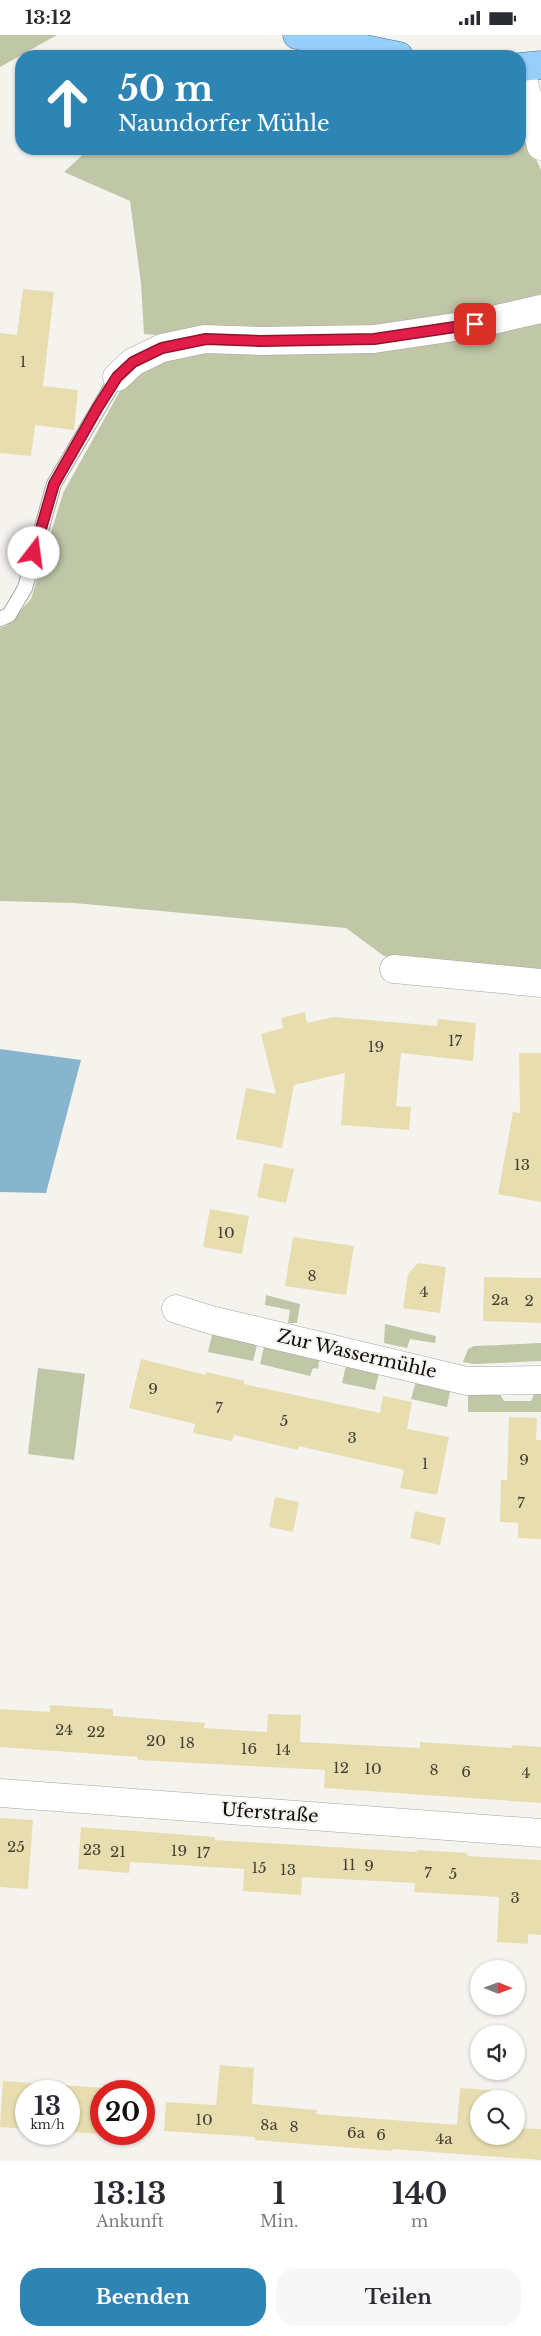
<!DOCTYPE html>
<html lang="de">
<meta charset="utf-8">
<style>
body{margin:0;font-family:"Libre Baskerville",serif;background:#f7f7f7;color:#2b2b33;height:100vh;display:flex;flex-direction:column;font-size:19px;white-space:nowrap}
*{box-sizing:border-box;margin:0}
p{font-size:16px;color:#7c7c81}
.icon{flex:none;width:28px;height:28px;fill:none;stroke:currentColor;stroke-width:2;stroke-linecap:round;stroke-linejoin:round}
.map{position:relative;height:2126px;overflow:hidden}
.details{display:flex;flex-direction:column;background:#fff;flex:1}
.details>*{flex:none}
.hud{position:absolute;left:15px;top:15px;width:511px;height:105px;border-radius:20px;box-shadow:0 1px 4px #0004;background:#2e85b4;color:#fff;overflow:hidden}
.needle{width:32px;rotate:91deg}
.fabs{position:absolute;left:470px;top:1925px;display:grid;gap:10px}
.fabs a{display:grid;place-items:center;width:55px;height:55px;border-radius:50%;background:#fff;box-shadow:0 1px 4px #0004;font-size:25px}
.speed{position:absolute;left:15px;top:2045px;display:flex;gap:10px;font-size:25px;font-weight:700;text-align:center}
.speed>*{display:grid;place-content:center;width:65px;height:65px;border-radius:50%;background:#fff;box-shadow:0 1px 4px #0004;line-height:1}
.speed small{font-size:12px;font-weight:400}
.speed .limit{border:8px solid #d22;background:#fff;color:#111}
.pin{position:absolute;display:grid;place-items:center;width:42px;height:42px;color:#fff;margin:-21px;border-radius:10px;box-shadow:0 2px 8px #0006}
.me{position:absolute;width:55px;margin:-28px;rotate:15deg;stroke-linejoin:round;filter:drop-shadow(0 0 4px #0008)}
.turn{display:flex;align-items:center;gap:18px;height:105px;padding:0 20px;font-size:22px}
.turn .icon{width:65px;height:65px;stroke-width:2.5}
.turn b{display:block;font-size:35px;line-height:42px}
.eta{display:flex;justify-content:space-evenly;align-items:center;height:85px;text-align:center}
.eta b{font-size:30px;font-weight:700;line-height:35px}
.primary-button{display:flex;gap:10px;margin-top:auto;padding:10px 20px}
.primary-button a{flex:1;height:58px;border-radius:20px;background:#2e85b4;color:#fff;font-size:20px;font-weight:700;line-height:58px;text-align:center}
.primary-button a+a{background:#f7f7f7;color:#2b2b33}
.status{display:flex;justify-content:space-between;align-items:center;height:35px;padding:0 25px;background:#fff;direction:ltr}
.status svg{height:14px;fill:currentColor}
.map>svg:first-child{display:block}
.green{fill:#bfc7a7}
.water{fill:#86b5cd}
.building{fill:#e8ddaf}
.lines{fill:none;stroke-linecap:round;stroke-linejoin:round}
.service-casing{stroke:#a6a5a0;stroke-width:16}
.minor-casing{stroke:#a6a5a0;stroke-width:29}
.primary-casing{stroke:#3975a4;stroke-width:29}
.service{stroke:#fff;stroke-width:14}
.minor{stroke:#fff;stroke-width:28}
.primary{stroke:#97cefa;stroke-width:28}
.route-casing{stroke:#92132f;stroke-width:12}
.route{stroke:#e11d48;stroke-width:9}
.labels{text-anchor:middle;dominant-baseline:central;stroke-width:4;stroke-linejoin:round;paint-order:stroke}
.number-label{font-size:15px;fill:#444034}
.street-label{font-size:18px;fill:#0d0c0b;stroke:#f5f3ee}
</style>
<div class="status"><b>13:12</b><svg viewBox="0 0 49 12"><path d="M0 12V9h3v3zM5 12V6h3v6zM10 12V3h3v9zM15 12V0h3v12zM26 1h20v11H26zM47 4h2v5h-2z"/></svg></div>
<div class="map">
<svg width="541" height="2126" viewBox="0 0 541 2126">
<rect width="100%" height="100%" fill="#f5f3ee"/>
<g class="green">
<polygon points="0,0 57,0 0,32"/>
<polygon points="520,88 541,135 541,936 384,921 346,893 74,868 0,866 0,593 7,590 31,564 63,458 126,345 205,304 144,299 141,248 130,166 64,137 89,114 520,114"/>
<polygon points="266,1260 300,1269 297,1288 288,1288 290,1275 265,1270"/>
<polygon points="385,1289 436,1301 435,1308 410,1304 407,1313 384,1308"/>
<polygon points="213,1296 258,1306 253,1326 208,1317"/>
<polygon points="265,1308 320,1320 318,1334 313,1333 310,1341 260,1329"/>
<polygon points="541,1308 541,1326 474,1329 463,1327 468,1314 474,1311"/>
<polygon points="347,1326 380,1334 375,1355 342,1348"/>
<polygon points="38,1333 85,1339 74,1425 28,1419"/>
<polygon points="417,1343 451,1351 447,1372 411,1364"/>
<polygon points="537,1353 541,1353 541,1377 468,1377 468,1354 497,1354 504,1366 531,1366"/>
</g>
<polygon class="water" points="0,1014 81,1025 46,1158 0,1157"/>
<g class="building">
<polygon points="23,254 54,257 43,351 78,355 74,395 35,390 31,421 0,418 0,298 17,300"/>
<polygon points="305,977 307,988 334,982 437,991 438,984 476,988 473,1026 401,1018 396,1071 411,1072 409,1095 341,1090 345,1038 294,1050 282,1113 236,1104 246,1053 276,1059 261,999 283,993 281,983"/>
<polygon points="519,1018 541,1018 541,1167 498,1159 513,1077 520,1078"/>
<polygon points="264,1128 294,1134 286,1168 257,1162"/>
<polygon points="210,1174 249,1181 242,1219 203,1212"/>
<polygon points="293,1202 354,1211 346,1260 285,1251"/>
<polygon points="418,1228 446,1232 440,1278 403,1273 408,1239"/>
<polygon points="484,1242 541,1243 541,1288 483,1286"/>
<polygon points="141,1324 206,1340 206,1337 245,1346 244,1349 380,1378 383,1361 412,1367 407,1394 449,1402 437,1460 400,1453 404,1435 299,1411 298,1415 234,1400 232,1406 193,1398 195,1389 129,1373"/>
<polygon points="509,1382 537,1383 536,1405 541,1405 541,1504 518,1503 518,1488 500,1487 501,1445 507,1445"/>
<polygon points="275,1462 299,1467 293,1497 269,1492"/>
<polygon points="415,1476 446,1483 440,1510 410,1503"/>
<polygon points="50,1670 113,1674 113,1681 205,1688 204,1693 267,1697 268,1679 301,1680 300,1707 420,1713 420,1707 512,1713 512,1710 541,1712 541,1768 324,1753 325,1735 138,1725 138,1722 0,1712 0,1674 50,1677"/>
<polygon points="0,1783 33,1785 28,1854 0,1852"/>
<polygon points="81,1792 215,1802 215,1805 417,1817 417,1815 467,1818 467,1821 541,1825 541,1900 528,1899 528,1909 497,1907 499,1862 414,1857 415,1848 302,1842 301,1860 243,1856 244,1834 130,1827 129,1838 78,1834"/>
<polygon points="220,2030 254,2033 252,2069 317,2075 316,2079 457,2090 460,2053 490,2055 489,2064 479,2064 479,2101 516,2101 516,2093 541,2094 541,2125 392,2114 392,2116 255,2105 255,2102 164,2096 166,2067 216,2070"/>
<polygon points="3,2046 105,2053 105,2056 101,2056 102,2099 69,2097 69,2056 26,2056 26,2094 0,2092"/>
</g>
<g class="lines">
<defs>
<polyline id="service" points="0,584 9,580 25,553 54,449 117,342"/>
<g id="minor">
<polyline points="520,33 541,111"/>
<polyline points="117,342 133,327 162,313 205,304 260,306 374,304 475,289 541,274"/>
<polyline points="394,934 541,948"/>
<polyline points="176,1274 211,1285 467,1346 541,1345"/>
<polyline points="0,1758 541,1798"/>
</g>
<g id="primary">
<polyline points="297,0 399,21"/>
<polyline points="520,32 541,30"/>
</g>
</defs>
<use href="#service" class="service-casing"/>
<use href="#minor" class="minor-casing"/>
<use href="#primary" class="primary-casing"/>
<use href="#service" class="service"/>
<use href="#minor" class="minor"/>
<use href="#primary" class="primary"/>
</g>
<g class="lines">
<defs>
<polyline id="route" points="34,518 54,449 98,372 117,342 133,327 162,313 206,304 260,306 374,304 475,289"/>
</defs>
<use href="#route" class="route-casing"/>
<use href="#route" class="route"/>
</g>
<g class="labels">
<g class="number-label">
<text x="23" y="326">1</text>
<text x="455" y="1005">17</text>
<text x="376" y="1011">19</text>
<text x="522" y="1129">13</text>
<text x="226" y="1197">10</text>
<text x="312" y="1240">8</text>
<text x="424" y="1256">4</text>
<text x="500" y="1264">2a</text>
<text x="529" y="1265">2</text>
<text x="153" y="1353">9</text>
<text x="219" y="1372">7</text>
<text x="284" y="1385">5</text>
<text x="352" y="1402">3</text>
<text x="524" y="1424">9</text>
<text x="425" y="1428">1</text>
<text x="521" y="1467">7</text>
<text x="64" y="1694">24</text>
<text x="96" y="1696">22</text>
<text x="156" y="1705">20</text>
<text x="187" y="1707">18</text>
<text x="249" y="1713">16</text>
<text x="283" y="1714">14</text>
<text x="341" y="1732">12</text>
<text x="373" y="1733">10</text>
<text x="434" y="1734">8</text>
<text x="466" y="1736">6</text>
<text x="526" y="1737">4</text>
<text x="16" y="1811">25</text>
<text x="92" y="1814">23</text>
<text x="179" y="1815">19</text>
<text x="118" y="1816">21</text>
<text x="203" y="1817">17</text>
<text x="349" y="1829">11</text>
<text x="369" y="1830">9</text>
<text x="259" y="1832">15</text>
<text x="288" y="1834">13</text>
<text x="428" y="1837">7</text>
<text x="453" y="1838">5</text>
<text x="515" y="1862">3</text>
<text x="204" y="2084">10</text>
<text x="269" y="2089">8a</text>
<text x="294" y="2091">8</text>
<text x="356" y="2097">6a</text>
<text x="381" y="2099">6</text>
<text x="444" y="2103">4a</text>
</g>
<g class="street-label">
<text transform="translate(357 1319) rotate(13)">Zur Wassermühle</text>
<text transform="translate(270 1778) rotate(4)">Uferstraße</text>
</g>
</g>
</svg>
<div class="fabs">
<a><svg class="needle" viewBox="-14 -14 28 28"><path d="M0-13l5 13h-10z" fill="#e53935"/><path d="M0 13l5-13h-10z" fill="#7c7c81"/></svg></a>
<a><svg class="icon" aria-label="sound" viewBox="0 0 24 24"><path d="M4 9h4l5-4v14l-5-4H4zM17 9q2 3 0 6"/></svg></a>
<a><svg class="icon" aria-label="search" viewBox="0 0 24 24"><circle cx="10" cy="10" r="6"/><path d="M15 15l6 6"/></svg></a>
</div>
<div class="speed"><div>13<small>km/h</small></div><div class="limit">20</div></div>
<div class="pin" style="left:475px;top:289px;background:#d93025"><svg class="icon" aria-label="arrive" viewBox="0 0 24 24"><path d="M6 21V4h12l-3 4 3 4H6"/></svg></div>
<svg class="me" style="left:34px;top:518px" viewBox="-20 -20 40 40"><circle r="19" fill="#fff"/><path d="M0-13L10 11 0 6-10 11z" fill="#e11d48"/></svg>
<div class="hud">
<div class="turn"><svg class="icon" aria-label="ahead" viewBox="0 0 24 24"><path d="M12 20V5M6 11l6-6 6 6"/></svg><div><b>50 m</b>Naundorfer Mühle</div></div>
</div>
</div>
<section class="details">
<div class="eta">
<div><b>13:13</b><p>Ankunft</p></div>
<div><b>1</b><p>Min.</p></div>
<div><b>140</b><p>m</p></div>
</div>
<div class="primary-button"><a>Beenden</a><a>Teilen</a></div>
</section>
